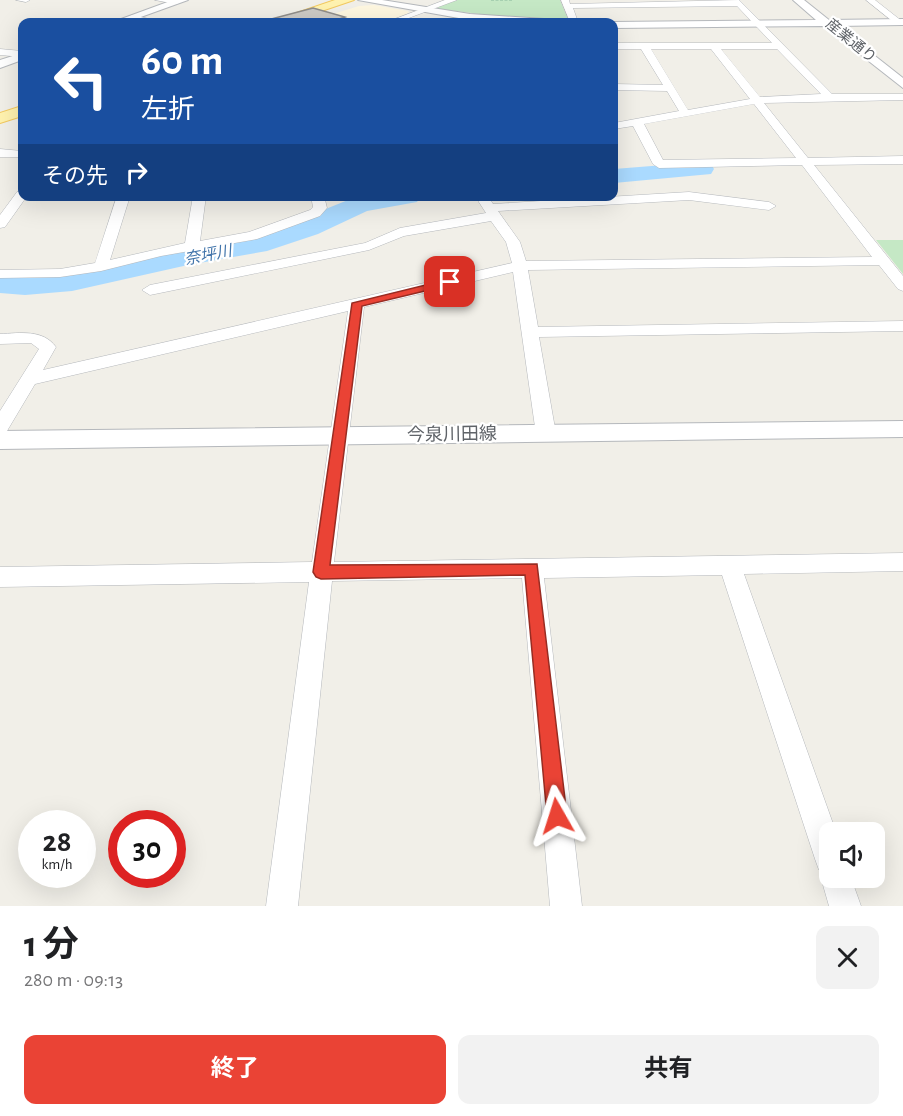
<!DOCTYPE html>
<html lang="ja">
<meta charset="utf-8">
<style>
body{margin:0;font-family:"Alegreya Sans","Noto Sans JP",sans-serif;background:#f2f2f2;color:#202124;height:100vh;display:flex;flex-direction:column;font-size:22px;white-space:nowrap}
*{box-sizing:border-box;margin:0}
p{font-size:20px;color:#757577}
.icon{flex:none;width:33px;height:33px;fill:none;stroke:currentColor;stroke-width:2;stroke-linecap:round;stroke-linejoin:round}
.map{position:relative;height:906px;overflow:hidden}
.panel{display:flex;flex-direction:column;background:#fff;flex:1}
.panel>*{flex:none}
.hud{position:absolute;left:18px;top:18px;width:600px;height:183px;border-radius:12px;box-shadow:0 6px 24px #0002;background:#1a4fa0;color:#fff;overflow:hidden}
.fabs{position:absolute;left:819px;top:822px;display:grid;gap:12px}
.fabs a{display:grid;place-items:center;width:66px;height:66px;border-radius:12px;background:#fff;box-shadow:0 6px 24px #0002;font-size:30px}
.speed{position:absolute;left:18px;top:810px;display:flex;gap:12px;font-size:30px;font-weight:700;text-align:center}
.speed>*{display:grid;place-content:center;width:78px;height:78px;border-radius:50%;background:#fff;box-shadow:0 6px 24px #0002;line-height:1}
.speed small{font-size:15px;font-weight:400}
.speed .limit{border:9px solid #d22;background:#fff;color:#111}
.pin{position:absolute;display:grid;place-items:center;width:51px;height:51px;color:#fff;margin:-26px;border-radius:12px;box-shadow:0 3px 9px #0006}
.me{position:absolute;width:66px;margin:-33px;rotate:354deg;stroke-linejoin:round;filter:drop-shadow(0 0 4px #0008)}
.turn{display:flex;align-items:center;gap:21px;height:126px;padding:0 24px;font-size:27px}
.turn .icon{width:78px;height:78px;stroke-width:2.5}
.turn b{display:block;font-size:42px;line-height:51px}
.then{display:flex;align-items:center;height:57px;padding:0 24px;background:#0003;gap:12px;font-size:22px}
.round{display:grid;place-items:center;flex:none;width:63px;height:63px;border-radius:12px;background:#f2f2f2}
.summary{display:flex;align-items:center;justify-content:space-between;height:102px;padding:0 24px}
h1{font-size:36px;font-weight:700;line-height:45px}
.primary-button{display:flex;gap:12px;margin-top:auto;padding:12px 24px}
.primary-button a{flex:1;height:69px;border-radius:12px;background:#ea4335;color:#fff;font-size:24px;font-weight:700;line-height:69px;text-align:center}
.primary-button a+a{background:#f2f2f2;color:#202124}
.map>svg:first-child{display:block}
.commercial{fill:#fef7e0}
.green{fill:#c5e8c5}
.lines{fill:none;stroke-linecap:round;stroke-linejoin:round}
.river{fill:#aadaff;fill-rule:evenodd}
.minor-casing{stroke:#b5b8bc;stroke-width:1}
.tertiary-casing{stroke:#b5b8bc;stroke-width:2}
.primary-casing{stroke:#f2c960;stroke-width:2}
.path{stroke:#9cc7a9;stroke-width:1.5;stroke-dasharray:3 1.5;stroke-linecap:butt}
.minor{fill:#fff;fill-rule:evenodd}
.tertiary{fill:#fff;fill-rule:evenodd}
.primary{fill:#fff2af;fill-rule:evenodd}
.wall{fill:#afaea9}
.shaded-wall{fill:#8f8d8a}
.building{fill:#cccac5;stroke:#8f8d8a;stroke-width:1.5}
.route{fill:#ea4335;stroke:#982c22;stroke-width:1.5}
.labels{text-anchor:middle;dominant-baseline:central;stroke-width:4.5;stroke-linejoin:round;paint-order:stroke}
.far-street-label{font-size:15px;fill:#5f6368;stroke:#fff}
.far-water-label{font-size:16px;font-style:italic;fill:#4174aa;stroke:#fff}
.street-label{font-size:18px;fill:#5f6368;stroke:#fff}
</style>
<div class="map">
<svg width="903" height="906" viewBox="0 0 903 906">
<rect width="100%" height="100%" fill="#f1efe8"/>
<polygon class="commercial" points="374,5 408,11 409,13 384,22 307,22 359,6"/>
<g class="green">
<polygon points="456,0 560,0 568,19 520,19 439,9 438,7"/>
<polygon points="876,240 903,240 903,274"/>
</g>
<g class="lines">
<g class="river">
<polygon points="702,162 711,164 714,169 711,174 614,183 614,169"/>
<polygon points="358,196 421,196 417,202 367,211 318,234 267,251 188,265 72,291 25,295 0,293 0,275 25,277 72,273 188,247 261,235"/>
</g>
<defs>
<g id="minor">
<polygon points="16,0 30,0 26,2"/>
<polygon points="155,0 178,0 180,2 176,4"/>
<polygon points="445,0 457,0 398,22 387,22"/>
<path d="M561,0h8l1,4 169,-4 93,94h71v6l-139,3 44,55 95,-2v8l-89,1 89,111v15l-5,-2 -19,-24 -351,5 10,57 365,-6v10l-364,6 17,97 -3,5h-14l-3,-5 -23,-162 -149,35 -30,255 569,-9v18l-159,3 92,258h-6v46h21l10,28h-32l-8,-28 3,-7 -5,-1 -4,-11 -93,-284 -178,3 38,328h-32l-28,-328 -190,3 -34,325h-32l43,-324 -309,5v-20l312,-5 36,-251 -313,73 -28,47 -7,2v-22l39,-62 -8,-6 -31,1v-10c20,-1 43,-5 56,13l-13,23 469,-107 -6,-21 -15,-21 -87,15 -35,14 -219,45 -8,-5 8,-5 215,-42 35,-15 86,-15 -11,-17h13l5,8 196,-12 80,10 7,4 -7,4 -80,-10 -191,11 22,31 6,19 346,-4 -70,-92 -143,3 -6,-4 -20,-38 -19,3v-6l65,-12 -12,-20 -53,-1v-6l49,1 -22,-36h-27v-6h158l-35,-37 -164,2 5,14h-8zM651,49h60l39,50 -62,11zM721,49h56l44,45 -61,3zM754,104l42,54 -133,2 -19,-36z"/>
<polygon points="866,0 875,0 903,22 896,24"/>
<polygon points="132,15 162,22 129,20"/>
<polygon points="0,49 22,51 22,57 0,55"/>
<polygon points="0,149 22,151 22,157 0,157"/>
<polygon points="22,191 22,196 27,196 5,227 0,228 0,215 17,192"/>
<polygon points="117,196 130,196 110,260 185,243 193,196 206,196 200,241 249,232 310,210 313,207 311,196 324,196 327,208 320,216 257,239 161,256 101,271 60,277 0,278 0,270 60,269 95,263"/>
</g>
<g id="tertiary">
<polygon points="173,0 188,0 127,22 113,22"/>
<polygon points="358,0 382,0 470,14 544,19 549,22 470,20"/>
<polygon points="793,0 804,0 829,20 903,19 903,25 837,26 903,78 903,88 824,26 614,28 611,22 816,20"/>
<polygon points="22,53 22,60 0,68 0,60"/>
<polygon points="903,421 903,437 0,449 0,431"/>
</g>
<g id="primary">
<polygon points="335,0 354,0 289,22 270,22"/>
<polygon points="22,106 22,116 0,123 0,113"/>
</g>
</defs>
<use href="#minor" class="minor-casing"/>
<use href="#tertiary" class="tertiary-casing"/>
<use href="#primary" class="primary-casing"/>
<polyline class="path" points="491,0 512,0"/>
<use href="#minor" class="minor"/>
<use href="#tertiary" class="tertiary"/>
<use href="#primary" class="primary"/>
</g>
<polygon class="wall" points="345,17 346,22 276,22 275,18"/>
<polygon class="shaded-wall" points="345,17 346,22 331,22"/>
<polygon class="building" points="313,8 345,17 331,22 290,22 275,18"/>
<polygon class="route" points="450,279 456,282 454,284 362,306 330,565 537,564 567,816 564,823 557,826 550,823 547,816 525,575 321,579 316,577 313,572 352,303"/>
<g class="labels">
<g class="far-street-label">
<text transform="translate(851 41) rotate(39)">産業通り</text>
</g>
<g class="far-water-label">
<text transform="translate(208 255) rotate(-11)">奈坪川</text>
</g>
<g class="street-label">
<text transform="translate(452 435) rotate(-1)">今泉川田線</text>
</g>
</g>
</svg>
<div class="fabs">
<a><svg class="icon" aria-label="sound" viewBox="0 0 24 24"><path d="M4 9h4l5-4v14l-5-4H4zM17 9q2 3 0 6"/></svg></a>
</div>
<div class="speed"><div>28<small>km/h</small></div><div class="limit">30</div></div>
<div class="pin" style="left:450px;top:282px;background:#d93025"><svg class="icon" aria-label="arrive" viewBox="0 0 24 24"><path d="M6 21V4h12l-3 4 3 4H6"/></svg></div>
<svg class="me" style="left:557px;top:816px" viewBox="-20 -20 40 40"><path d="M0-17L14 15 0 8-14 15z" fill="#ea4335" stroke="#fff" stroke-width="4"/></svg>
<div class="hud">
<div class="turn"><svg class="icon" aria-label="left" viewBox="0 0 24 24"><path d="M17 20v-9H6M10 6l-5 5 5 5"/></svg><div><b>60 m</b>左折</div></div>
<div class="then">その先<svg class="icon" aria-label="right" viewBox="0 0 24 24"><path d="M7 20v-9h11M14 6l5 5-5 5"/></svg></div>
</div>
</div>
<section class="panel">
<div class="summary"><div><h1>1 分</h1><p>280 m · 09:13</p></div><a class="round"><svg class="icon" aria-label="close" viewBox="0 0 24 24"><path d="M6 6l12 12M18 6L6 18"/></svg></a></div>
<div class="primary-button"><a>終了</a><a>共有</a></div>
</section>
